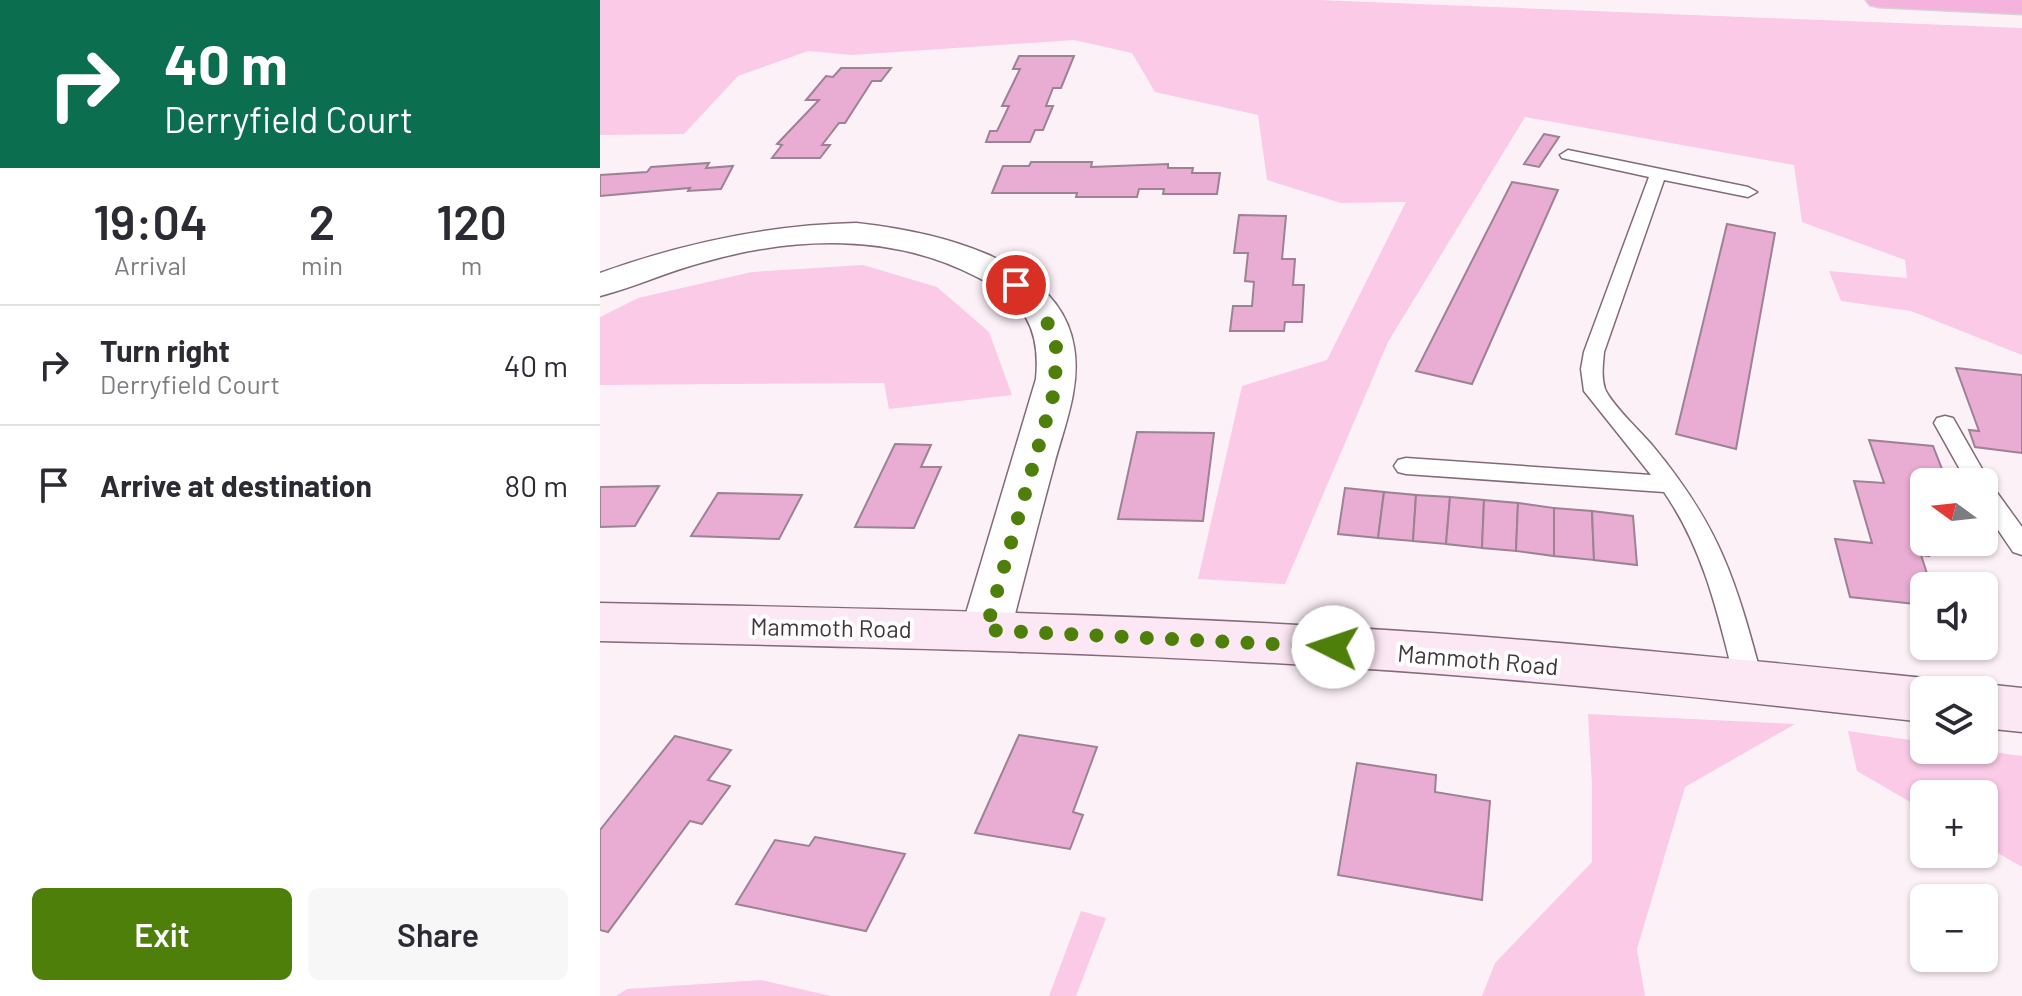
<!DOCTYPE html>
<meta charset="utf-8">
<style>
body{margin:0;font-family:Barlow,sans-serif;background:#f7f7f7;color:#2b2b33;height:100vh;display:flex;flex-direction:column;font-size:30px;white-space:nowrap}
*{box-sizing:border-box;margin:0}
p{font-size:26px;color:#7c7c81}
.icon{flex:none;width:44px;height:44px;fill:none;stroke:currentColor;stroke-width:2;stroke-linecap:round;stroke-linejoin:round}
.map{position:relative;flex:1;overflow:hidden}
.sheet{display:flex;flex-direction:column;background:#fff;width:600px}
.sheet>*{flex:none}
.top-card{background:#0b6e4f;color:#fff;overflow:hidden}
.needle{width:52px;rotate:285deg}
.fabs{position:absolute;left:1310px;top:468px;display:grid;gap:16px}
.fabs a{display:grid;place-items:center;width:88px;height:88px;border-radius:12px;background:#fff;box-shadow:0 2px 6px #0004;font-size:40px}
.pin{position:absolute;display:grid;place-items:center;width:68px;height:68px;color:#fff;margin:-34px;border:4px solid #fff;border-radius:50%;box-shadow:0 2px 8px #0007}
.me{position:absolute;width:88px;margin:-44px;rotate:274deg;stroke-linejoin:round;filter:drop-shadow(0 0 6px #0008)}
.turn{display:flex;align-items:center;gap:28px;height:168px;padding:0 32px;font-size:36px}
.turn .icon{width:104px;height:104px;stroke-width:2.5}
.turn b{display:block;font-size:56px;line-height:68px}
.eta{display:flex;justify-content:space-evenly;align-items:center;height:136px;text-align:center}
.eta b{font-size:48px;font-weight:600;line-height:56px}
.primary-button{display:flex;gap:16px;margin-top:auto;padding:16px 32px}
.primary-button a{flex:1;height:92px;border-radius:12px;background:#4f7f0b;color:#fff;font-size:32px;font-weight:600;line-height:92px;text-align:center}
.primary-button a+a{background:#f7f7f7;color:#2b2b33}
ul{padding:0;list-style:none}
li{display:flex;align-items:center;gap:24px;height:120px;padding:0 32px;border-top:2px solid #e1e1e2}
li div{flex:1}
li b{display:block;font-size:30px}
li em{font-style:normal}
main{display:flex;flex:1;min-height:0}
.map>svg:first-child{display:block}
.green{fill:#facae7}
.building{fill:#e9acd2;stroke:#9c8292;stroke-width:2}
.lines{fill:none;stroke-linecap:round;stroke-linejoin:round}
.service-casing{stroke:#836a79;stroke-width:3}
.minor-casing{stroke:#836a79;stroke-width:3}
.secondary-casing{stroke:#836a79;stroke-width:3}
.motorway-casing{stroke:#d5d3d4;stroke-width:3}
.service{fill:#fff;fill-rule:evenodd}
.minor{fill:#fff;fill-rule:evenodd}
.secondary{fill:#fce8f4;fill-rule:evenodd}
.motorway{fill:#f4b2dc;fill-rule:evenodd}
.route{stroke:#4f7f0b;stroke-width:14;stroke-dasharray:0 25.2}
.labels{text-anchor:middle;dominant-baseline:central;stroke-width:8;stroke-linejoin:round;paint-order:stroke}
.street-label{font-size:24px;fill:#41363c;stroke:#fff}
</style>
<main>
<section class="sheet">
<div class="top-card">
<div class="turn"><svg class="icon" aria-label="right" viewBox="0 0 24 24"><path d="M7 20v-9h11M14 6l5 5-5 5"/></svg><div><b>40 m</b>Derryfield Court</div></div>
</div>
<div class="eta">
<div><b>19:04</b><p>Arrival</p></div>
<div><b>2</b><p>min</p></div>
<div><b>120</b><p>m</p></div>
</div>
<ul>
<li><svg class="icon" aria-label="right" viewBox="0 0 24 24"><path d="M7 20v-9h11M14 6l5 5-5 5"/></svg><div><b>Turn right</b><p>Derryfield Court</p></div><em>40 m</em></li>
<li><svg class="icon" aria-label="arrive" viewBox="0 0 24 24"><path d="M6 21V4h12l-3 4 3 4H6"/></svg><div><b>Arrive at destination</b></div><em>80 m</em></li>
</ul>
<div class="primary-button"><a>Exit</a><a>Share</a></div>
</section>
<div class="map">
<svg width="1422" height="996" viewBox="0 0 1422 996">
<rect width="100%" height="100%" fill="#fdf1f8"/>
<g class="green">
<polygon points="0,0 718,0 1422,28 1422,355 1311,311 1241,301 1229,271 1307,278 1305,260 1202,222 1194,165 925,117 788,342 685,584 598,579 642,386 727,360 806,202 741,203 667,180 658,115 555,92 532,53 474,40 252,55 208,51 138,76 84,134 0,135"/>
<polygon points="263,265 337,287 389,332 412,395 289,409 284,383 0,385 0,317 38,298 152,272"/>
<polygon points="988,714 1195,724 1085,787 1037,949 1045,996 882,996 895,963 992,862 992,785"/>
<polygon points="1248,731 1324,742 1324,750 1378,750 1422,756 1422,867 1384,845 1384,794 1324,794 1324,810 1257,771"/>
<polygon points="481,911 506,918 476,996 449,996"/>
<polygon points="161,980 231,996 16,996 27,989"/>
</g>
<g class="building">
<polygon points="419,56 474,56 461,88 453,88 446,106 453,106 443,130 435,130 430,142 386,142 390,131 397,131 409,106 402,106 420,69 413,69"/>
<polygon points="241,68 291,68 281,81 272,81 245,123 239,123 222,145 230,145 220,158 172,158 182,145 177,144 219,100 206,100 226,76 233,77"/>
<polygon points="944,134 959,137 939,167 924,164"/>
<polygon points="431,162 492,162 491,167 568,164 568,168 593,168 592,173 620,173 617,194 563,194 564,189 539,189 537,197 476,197 477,193 392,193 403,166 429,166"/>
<polygon points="109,163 106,168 133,166 121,189 88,191 90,188 0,196 0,175 47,172 51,167"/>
<polygon points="912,182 958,190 872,384 816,371"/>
<polygon points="639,215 686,216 682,259 695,259 693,285 704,285 702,322 685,322 684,331 630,331 633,306 652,306 654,282 645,281 648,253 634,253"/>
<polygon points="1127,224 1175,233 1136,449 1076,434"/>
<polygon points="1356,368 1422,375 1422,453 1375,447 1369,430 1379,431"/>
<polygon points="537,432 614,433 603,521 518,519"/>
<polygon points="1269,440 1333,446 1347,482 1324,482 1324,524 1318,523 1329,556 1321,555 1331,586 1324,586 1324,605 1250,597 1235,539 1272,543 1254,481 1284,483"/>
<polygon points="295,444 331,445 321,467 341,467 314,528 255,527"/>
<polygon points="59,486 35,526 0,527 0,487"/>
<polygon points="745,488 784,492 778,538 738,534"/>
<polygon points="784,492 816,495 813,541 778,538"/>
<polygon points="118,493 202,495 179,539 91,536"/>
<polygon points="816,495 850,497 846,544 813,541"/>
<polygon points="850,497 884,500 882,548 846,544"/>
<polygon points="884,500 918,503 916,551 882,548"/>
<polygon points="918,503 954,508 954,556 916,551"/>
<polygon points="954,508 992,511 994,560 954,556"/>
<polygon points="992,511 1033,516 1037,565 994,560"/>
<polygon points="419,735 497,747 473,812 483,815 470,849 375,833"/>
<polygon points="75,736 131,750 108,780 130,786 102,824 90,821 8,932 0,930 0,830"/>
<polygon points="757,763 836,775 835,792 890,801 882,900 738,875"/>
<polygon points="215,837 305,854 266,931 136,904 175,840 209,846"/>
</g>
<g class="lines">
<defs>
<g id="service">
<path d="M968,150l180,37 9,5 -9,5 -84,-17 -60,172c-1,12 -3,25 1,37 7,16 35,42 47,56 69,83 84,136 111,237l-4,8 -10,3 -10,-3 -4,-8c-17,-68 -31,-132 -71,-190l-258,-18 -8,-2 -4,-6 4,-6 8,-2 245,17 -67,-84 -3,-22 3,-17 65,-175 -87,-19 -2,-3z"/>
<polygon points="1345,416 1353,418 1390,483 1422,527 1422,555 1413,552 1384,509 1384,482 1367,482 1334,423 1337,418"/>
</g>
<path id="minor" d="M256,223c73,8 204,34 218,124 7,40 -10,80 -20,118 -15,55 -29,110 -43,165l-7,14 -18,5 -18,-5 -7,-14 75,-251c5,-52 -13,-79 -59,-102 -84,-44 -182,-41 -273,-15 -35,9 -69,25 -104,34v-23c84,-30 167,-48 256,-50z"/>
<g id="secondary">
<path d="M0,603c251,5 502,10 753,25 191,11 381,31 571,50l19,7 2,5h-21v32c-190,-21 -380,-42 -571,-54 -251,-17 -502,-21 -753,-27z"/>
<polygon points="1384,684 1422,688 1422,732 1384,728 1384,690 1367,690"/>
</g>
<polygon id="motorway" points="1266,0 1422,0 1422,14 1278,7 1270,5"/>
</defs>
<use href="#service" class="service-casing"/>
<use href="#minor" class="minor-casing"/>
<use href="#secondary" class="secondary-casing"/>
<use href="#motorway" class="motorway-casing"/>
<use href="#service" class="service"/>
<use href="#minor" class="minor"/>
<use href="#secondary" class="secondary"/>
<use href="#motorway" class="motorway"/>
</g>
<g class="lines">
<polyline class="route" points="416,285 435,302 448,324 456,345 455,389 386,630 733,647"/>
</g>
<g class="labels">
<g class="street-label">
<text transform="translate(231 627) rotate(1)">Mammoth Road</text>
<text transform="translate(878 659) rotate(5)">Mammoth Road</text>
</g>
</g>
</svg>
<div class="fabs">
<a><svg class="needle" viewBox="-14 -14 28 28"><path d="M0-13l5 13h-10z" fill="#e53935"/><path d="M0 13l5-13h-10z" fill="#7c7c81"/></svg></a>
<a><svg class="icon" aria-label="sound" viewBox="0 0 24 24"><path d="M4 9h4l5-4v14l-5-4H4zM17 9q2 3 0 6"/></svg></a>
<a><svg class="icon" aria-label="layers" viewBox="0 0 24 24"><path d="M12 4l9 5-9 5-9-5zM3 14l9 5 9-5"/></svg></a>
<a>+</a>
<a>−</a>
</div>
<div class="pin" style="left:416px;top:285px;background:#d93025"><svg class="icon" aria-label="arrive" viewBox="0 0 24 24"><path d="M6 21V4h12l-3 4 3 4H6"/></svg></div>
<svg class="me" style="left:733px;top:647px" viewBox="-20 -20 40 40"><circle r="19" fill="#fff"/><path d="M0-13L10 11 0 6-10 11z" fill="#4f7f0b"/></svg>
</div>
</main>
